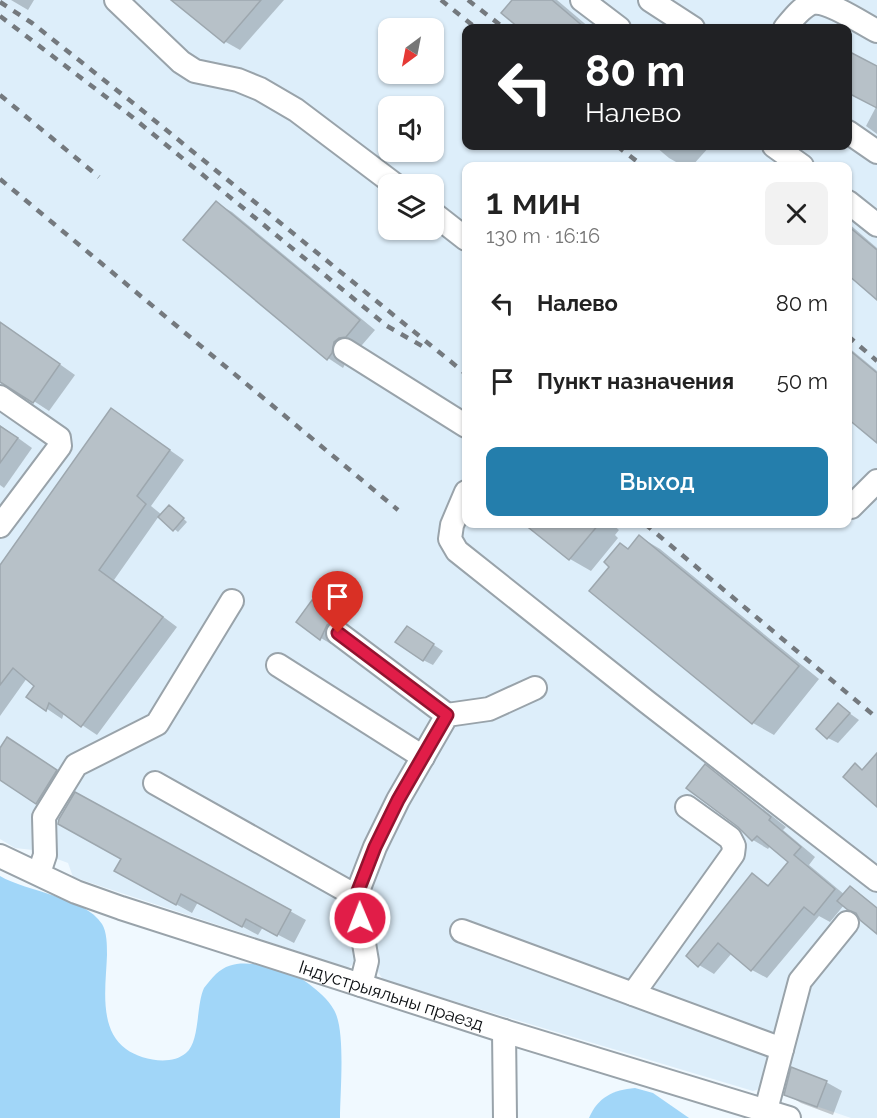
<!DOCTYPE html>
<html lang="ru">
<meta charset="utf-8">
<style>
body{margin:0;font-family:Raleway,sans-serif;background:#f2f2f2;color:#222;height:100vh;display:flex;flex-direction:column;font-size:22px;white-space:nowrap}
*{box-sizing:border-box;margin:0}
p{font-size:20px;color:#767676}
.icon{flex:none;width:33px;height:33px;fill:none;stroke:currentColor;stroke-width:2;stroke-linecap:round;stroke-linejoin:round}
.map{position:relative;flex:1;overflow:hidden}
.drawer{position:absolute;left:462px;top:162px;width:390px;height:366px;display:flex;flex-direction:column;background:#fff;border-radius:12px;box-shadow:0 2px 4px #0004}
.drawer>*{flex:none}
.top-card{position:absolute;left:462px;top:24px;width:390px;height:126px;border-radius:12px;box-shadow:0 2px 4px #0004;background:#202124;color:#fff;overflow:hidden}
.needle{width:39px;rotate:212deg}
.fabs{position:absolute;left:378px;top:18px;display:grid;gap:12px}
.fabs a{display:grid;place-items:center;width:66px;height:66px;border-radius:12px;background:#fff;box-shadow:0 2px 4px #0004;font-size:30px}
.pin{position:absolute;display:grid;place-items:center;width:51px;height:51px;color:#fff;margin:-62px -26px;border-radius:50% 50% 50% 0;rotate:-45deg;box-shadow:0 0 6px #0007}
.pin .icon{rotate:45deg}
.me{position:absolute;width:66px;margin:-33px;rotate:359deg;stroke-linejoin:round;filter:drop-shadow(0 0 4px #0008)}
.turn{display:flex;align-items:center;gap:21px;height:126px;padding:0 24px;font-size:27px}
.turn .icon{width:78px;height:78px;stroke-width:2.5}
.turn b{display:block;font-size:42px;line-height:51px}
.round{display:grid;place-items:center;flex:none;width:63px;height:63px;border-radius:12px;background:#f2f2f2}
.head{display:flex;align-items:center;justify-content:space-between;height:102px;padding:0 24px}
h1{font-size:36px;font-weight:600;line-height:45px}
.button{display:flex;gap:12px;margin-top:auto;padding:12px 24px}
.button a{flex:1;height:69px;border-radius:12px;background:#247eac;color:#fff;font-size:24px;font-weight:600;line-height:69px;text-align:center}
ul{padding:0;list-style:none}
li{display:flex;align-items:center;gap:18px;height:78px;padding:0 24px}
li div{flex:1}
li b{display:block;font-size:22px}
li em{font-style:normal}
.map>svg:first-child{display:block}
.built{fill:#ddeefa;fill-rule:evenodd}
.green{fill:#a1d6f8}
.shadow{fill:#0003}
.building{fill:#b7c1c8;stroke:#9da7ae;stroke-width:1.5}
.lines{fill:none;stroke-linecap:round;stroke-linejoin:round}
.minor-casing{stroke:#99a3aa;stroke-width:26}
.minor{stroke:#fff;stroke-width:22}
.rail{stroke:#74797e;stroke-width:4.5;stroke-dasharray:8 8;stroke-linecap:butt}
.route-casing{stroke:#92132f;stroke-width:15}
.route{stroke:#e11d48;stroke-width:10}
.labels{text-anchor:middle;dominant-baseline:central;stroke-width:5;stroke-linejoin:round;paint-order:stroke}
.street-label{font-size:18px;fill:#0c0f12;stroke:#fff}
</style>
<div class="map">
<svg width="877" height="1118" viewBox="0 0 877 1118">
<rect width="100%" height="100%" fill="#f0f9ff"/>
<path class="built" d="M0,0h877v1118h-26l-88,-30 -10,3 -370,-111 -11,-19 -14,-1 -10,8 -275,-91 -5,-14 -35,-13 -18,-2 -15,-9zM388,28h46v46h-46zM466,28h382v118h-382zM388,106h46v46h-46zM466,166h382v358h-382zM388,184h46v46h-46z"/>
<g class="green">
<path d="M0,876c27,16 85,21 102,48 5,8 5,21 5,31 -1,30 -9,74 19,94 15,11 45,17 60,4 14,-11 10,-48 18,-65 3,-4 8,-10 12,-14 15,-14 32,-11 51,-8 15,2 30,9 42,18 9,7 19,15 25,26 12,20 6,82 6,108h-340z"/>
<path d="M635,1088l18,5 36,25h-100c9,-21 24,-28 46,-30z"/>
</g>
<g class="shadow">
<polygon points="11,0 34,0 28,10"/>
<polygon points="174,0 284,0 240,50 224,41"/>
<polygon points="514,0 557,0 590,28 522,28 503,12"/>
<polygon points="848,53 877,68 877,134 866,126 876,107 848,92"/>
<polygon points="657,146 710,146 692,166 683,166 669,158 656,147"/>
<polygon points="216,203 232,212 375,330 362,345 355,346 343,368 328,358"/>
<polygon points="848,223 877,248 877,298 848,273"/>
<polygon points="0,322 75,375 49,411 0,379"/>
<polygon points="848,347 877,371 877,441 848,417"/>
<polygon points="112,410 184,460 151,506 162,515 174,510 187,522 178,532 159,516 114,580 177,627 97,735 64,713 62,719 28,696 36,685 27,678 0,716 0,568"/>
<polygon points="0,425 32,448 4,488 0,485"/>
<polygon points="526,524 612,524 619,530 615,535 618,538 591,571 570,559"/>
<polygon points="640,537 660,549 819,679 774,735 753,723 591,591 612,567 621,545 629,550"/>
<polygon points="339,598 356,610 344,626 337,631 331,644 321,638 319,606"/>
<polygon points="417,634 443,651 433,665 423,660"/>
<polygon points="838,705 859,720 838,743 828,738"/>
<polygon points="23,748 72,780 52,812 0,778 0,750"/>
<polygon points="705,766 720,775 786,827 783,830 815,857 809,865 845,895 850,888 877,908 877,932 858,914 844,905 830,922 819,916 767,978 752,970 732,953 714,974 699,965 752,875 770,886 790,862 771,845 768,849 753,840 739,826"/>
<polygon points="123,859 290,911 306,920 294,943 263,927 258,935 198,902 192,913 183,908 116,871"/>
<polygon points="826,1082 842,1091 833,1115 801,1103 786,1094"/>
</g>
<g class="building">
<polygon points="171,0 261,0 224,43"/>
<polygon points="512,0 552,0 585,28 519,28 501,13"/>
<polygon points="848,51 877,66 877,108 848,93"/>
<polygon points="216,201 360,320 346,337 339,338 334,342 332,353 327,360 183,240"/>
<polygon points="848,226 877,250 877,300 848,275"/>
<polygon points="0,322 60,364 33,403 0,382"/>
<polygon points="848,349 877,373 877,443 848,419"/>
<polygon points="111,408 170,450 137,496 146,504 99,570 163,617 81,727 49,703 46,711 26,697 34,686 13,668 0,685 0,565"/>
<polygon points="0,426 18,438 0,463"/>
<polygon points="169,505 184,518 173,531 158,517"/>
<polygon points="524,524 599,524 569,560"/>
<polygon points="639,535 799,666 752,724 589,591 609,567 604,562 620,543 628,549"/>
<polygon points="329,590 347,603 334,620 327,625 320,640 296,622 312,600 318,605"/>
<polygon points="407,626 434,644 423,661 395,642"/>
<polygon points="838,703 850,713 827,739 816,729"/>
<polygon points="7,737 57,770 36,804 0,780 0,748"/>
<polygon points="877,753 877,807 843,777 855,763 862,770"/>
<polygon points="705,764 771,817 769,820 801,847 794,855 835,889 814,915 804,907 751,971 718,943 698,967 686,956 752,873 768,886 788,862 757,836 752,841 738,827 686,788"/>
<polygon points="75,792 291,910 277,936 246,919 242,927 181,894 176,905 114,871 121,859 58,824 59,819"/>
<polygon points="850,886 877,908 877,934 860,920 856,913 848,910 837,901"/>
<polygon points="791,1067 827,1081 817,1107 784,1095"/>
</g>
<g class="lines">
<defs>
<g id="minor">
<polyline points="116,0 181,62 195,71 238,80 260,89 296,110 394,184"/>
<polyline points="582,0 619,28"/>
<polyline points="650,0 693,28"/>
<path d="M785,28c7,-8 17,-22 28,-25 15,-3 50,21 64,28"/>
<polyline points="848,132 877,152"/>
<polyline points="774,146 802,166"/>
<polyline points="848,202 877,225"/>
<polyline points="434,214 466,239"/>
<polyline points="345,350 466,426"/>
<polyline points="0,397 59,438 60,446 0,526"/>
<polyline points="466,492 452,525 450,539 457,551 647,702 877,880"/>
<polyline points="848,507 851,507 877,481"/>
<polyline points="338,633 447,715"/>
<polyline points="278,665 423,757"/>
<polyline points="155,783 356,896 367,961 361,985"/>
<path id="s1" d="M0,856l76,36 45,16 383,123 285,87"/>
<polyline points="39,873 45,855 44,817 76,765 157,724 232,601"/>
<polyline points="356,896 375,847 398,800 447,715 489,709 535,688"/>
<polyline points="462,931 782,1049"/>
<polyline points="633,994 733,854 734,846 730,838 687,807"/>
<polyline points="504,1031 505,1118"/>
<polyline points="766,1110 800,981 847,923"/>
</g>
</defs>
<use href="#minor" class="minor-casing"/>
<use href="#minor" class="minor"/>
<g class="rail">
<polyline points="441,0 476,28"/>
<polyline points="468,0 504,28"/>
<polyline points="0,2 32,23 138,107 466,374"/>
<polyline points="0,16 131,116 387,326 422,346"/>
<polyline points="0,95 99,177"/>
<polyline points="617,146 643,166"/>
<polyline points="0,179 398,510"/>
<polyline points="848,336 877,361"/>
<polyline points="645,524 877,718"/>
</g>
</g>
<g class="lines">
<defs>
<polyline id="route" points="338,633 447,715 398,800 375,847 356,896 360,918"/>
</defs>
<use href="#route" class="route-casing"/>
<use href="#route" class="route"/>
</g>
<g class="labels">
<g class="street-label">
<text stroke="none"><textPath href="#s1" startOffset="416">Індустрыяльны праезд</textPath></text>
</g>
</g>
</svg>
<div class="fabs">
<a><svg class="needle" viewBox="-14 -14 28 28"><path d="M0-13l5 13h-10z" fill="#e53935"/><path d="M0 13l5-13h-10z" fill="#767676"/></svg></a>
<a><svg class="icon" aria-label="sound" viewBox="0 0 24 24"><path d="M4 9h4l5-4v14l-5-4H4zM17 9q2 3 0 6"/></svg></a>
<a><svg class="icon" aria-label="layers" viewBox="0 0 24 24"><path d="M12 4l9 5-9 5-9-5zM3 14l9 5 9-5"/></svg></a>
</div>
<div class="pin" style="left:338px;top:633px;background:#d93025"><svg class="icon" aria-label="arrive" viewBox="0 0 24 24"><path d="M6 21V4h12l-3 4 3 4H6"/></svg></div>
<svg class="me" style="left:360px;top:918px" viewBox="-20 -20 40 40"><circle r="17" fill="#e11d48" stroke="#fff" stroke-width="3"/><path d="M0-11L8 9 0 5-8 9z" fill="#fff"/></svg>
<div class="top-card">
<div class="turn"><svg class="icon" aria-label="left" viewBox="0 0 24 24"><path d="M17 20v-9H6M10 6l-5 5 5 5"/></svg><div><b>80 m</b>Налево</div></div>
</div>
<section class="drawer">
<div class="head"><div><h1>1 мин</h1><p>130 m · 16:16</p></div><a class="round"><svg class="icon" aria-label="close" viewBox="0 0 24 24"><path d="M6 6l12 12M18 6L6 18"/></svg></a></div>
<ul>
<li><svg class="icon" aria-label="left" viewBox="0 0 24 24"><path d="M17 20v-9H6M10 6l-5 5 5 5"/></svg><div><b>Налево</b></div><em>80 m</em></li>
<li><svg class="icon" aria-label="arrive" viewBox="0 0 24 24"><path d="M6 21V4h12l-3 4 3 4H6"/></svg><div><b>Пункт назначения</b></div><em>50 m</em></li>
</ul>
<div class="button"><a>Выход</a></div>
</section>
</div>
